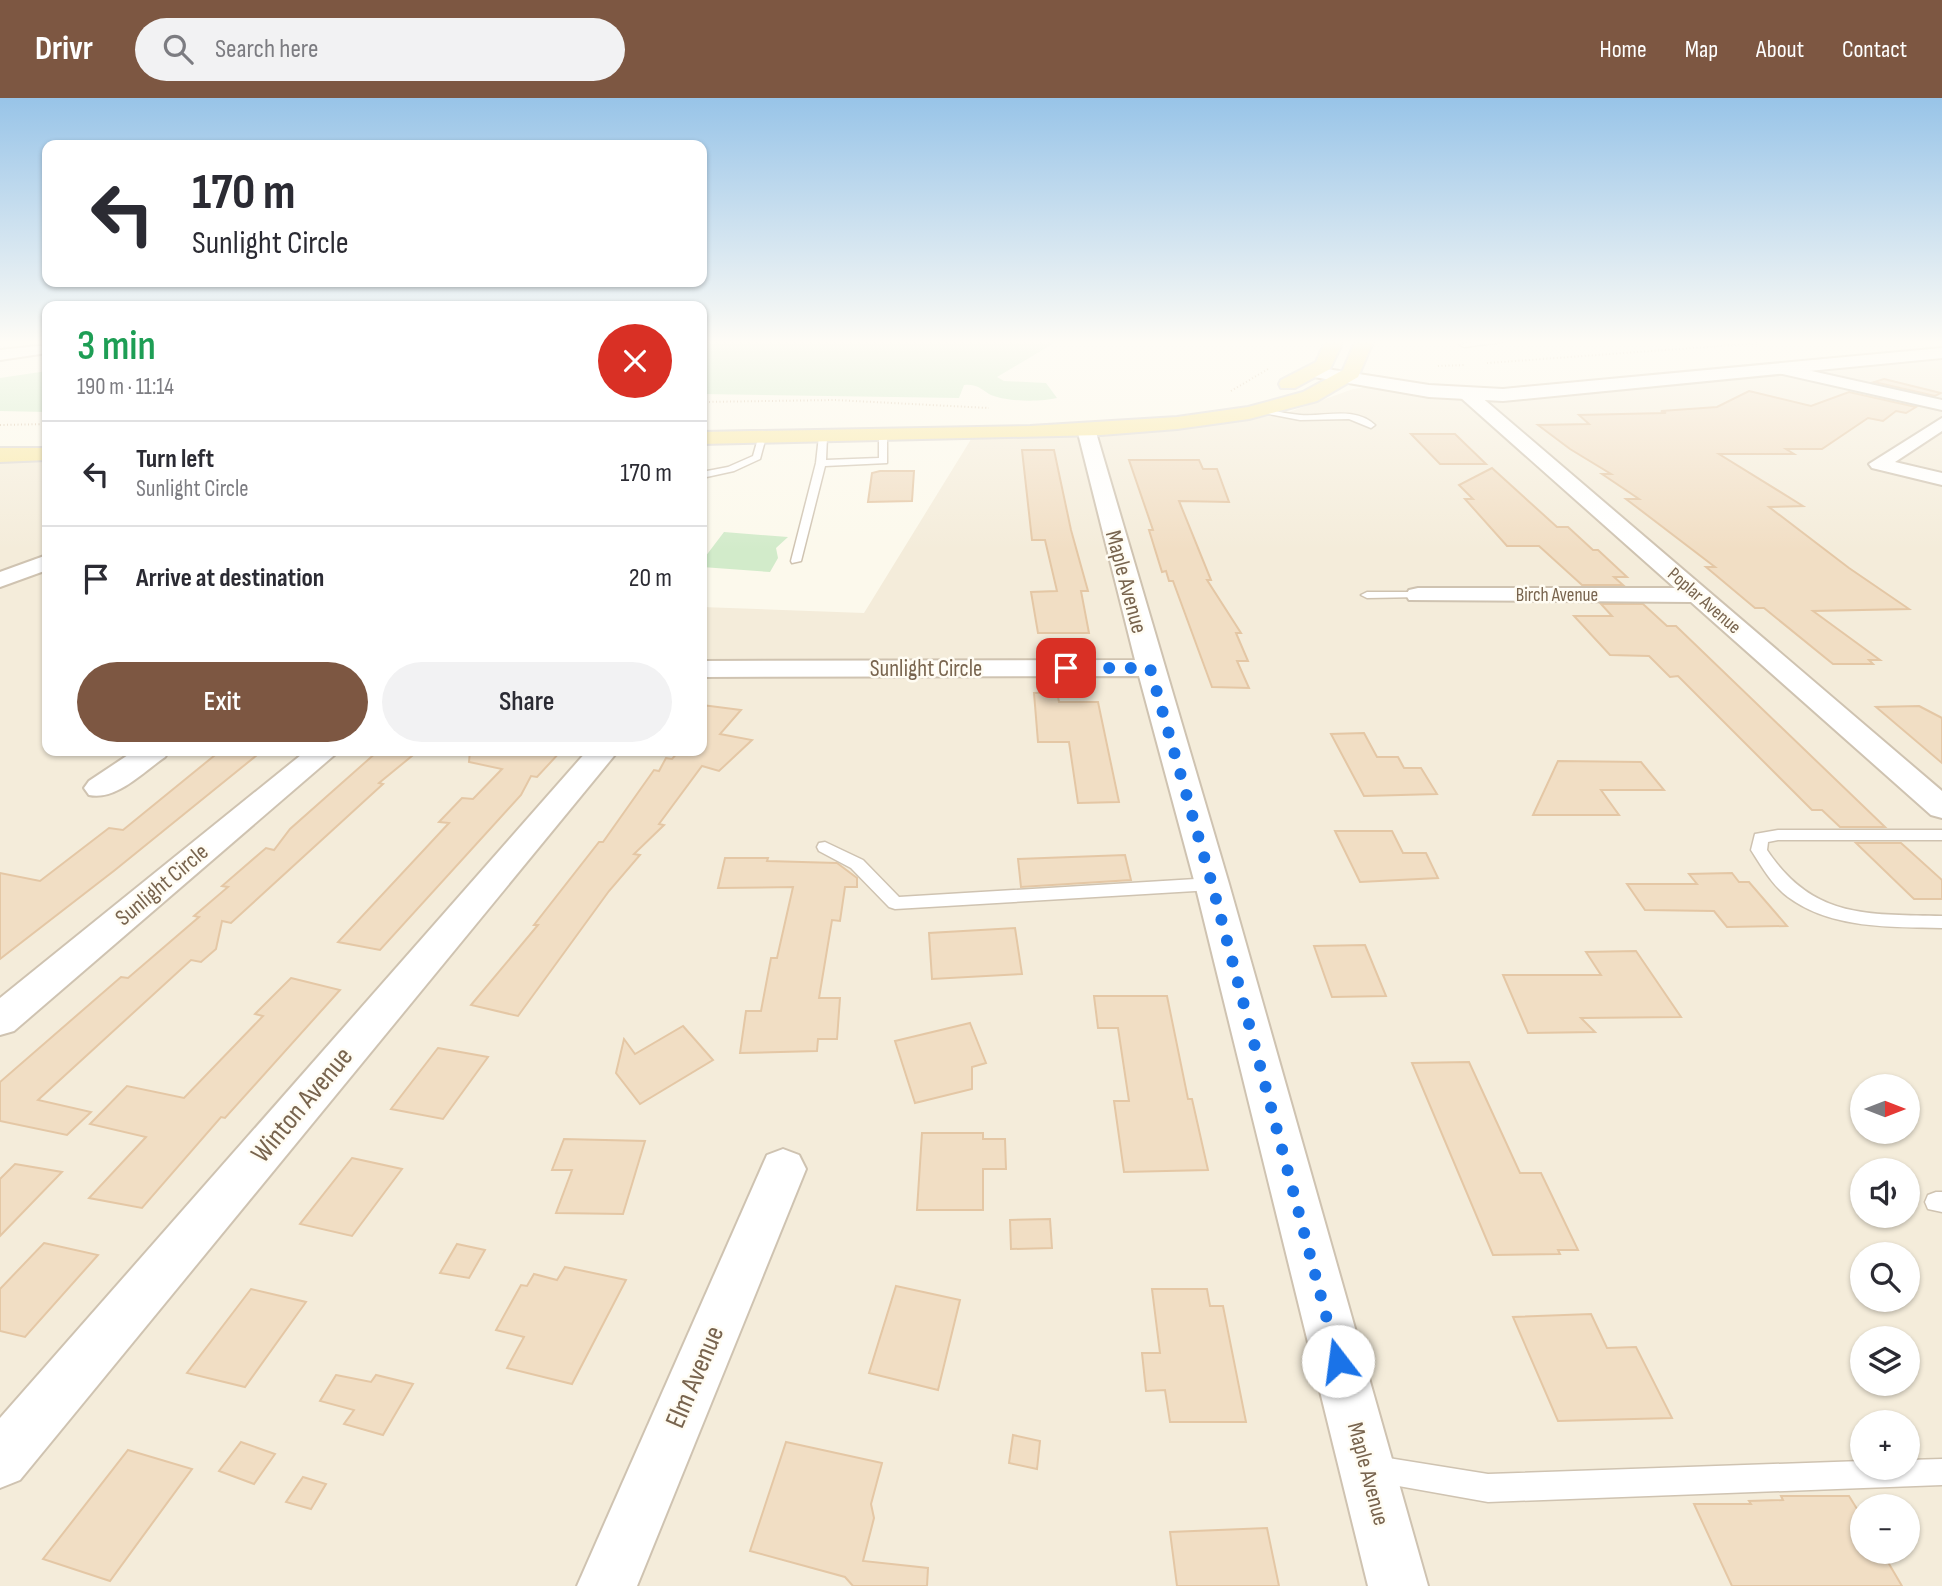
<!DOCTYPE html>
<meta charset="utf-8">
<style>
body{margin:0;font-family:"Sofia Sans Condensed",sans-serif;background:#f2f2f3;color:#2b2b33;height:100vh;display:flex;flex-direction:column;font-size:26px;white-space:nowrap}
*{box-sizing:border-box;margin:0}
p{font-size:23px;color:#7c7c81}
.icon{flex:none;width:38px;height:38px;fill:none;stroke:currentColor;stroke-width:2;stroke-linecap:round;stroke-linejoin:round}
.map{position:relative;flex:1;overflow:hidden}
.side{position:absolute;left:42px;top:203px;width:665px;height:455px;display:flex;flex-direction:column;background:#fff;border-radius:14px;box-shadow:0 2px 5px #0004}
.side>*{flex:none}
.banner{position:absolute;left:42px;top:42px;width:665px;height:147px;border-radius:14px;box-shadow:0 2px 5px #0004;background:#fff;color:#2b2b33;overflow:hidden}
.needle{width:46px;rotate:90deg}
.controls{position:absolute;left:1850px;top:976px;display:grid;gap:14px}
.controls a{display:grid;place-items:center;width:70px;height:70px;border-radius:50%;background:#fff;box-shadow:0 2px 5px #0004;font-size:35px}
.pin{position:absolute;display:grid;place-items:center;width:60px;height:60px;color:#fff;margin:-30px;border-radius:14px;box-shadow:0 4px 10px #0006}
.me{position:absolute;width:77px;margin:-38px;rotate:345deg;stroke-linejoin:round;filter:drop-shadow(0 0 5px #0008)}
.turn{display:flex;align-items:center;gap:24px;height:147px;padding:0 35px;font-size:32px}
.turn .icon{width:91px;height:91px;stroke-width:2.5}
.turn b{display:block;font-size:49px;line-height:60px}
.round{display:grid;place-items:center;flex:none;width:74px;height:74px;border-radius:37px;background:#f2f2f3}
.headline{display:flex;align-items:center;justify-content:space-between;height:119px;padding:0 35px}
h1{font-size:42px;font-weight:600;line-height:52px;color:#1e9e55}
.button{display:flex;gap:14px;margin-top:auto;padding:14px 35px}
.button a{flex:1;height:80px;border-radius:42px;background:#7d5742;color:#fff;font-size:28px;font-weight:600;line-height:80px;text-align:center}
.button a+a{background:#f2f2f3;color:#2b2b33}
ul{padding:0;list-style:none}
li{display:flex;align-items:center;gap:21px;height:105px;padding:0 35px;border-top:2px solid #e1e1e2}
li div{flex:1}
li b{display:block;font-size:26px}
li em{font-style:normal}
header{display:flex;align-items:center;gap:42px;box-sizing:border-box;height:98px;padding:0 35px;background:#7d5742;color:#fff}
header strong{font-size:33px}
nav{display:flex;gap:38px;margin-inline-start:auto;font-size:24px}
.search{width:490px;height:63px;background:#f2f2f3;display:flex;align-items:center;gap:18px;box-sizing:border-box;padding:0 24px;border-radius:38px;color:#7c7c81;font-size:26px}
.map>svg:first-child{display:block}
.residential{fill:#f4ecda;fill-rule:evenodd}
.green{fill:#d2ebca}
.building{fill:#f1dec4;stroke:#e4c7a5;stroke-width:2}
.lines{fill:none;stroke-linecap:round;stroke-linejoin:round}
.lane-casing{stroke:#cfc3b1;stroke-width:3}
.street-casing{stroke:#cfc3b1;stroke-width:4}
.secondary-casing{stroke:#d2c4af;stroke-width:4}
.primary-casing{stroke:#dcd7d1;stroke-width:4}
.path{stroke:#d7c2a6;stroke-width:2;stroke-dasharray:1 2.5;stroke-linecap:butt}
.lane{fill:#fff;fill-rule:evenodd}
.street{fill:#fff;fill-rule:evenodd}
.secondary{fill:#fff;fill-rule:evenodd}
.primary{fill:#f8e8a7;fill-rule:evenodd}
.route{stroke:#1a73e8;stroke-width:12;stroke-dasharray:0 21.6}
.labels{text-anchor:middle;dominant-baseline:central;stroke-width:5;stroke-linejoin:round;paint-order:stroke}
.far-street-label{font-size:19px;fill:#78644e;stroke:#fffcf3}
.street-label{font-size:23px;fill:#78644e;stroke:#fffcf3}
.near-street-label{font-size:28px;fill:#78644e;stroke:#fffcf3}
</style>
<header>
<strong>Drivr</strong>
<div class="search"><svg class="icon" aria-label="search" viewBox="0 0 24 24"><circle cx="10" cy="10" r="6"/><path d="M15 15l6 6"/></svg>Search here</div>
<nav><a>Home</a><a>Map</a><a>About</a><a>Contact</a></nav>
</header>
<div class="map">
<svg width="1942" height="1488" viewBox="0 0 1942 1488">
<rect width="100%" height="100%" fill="#fcf9ec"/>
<path class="residential" d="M1942,261v1227h-1942v-1126l47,-2v293h655v-144l162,6 109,-177 210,-8 61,-7 45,-9 64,-23 18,-2 120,14 27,-1zM1862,989h46v45h-46zM1862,1073h46v45h-46zM1862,1157h46v45h-46zM1862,1241h46v45h-46zM1862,1325h46v45h-46zM1862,1409h46v45h-46z"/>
<g class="green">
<path d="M702,244h354l-59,35 7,4 42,2 11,15c-16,4 -53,4 -68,-4 -9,-6 -13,-10 -25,-9l-5,13 -257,-4z"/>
<polygon points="47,273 47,314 0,313 0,280"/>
<polygon points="724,434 788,439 776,450 778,460 770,474 702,469 702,463"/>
</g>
<g class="building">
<polygon points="1884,281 1941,295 1935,298 1874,284"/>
<polygon points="1749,293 1811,308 1849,294 1916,309 1906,315 1896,313 1883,323 1868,320 1822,351 1786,351 1794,356 1719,356 1803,408 1769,409 1849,470 1909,511 1813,513 1880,562 1869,562 1873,566 1833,566 1764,510 1755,510 1749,505 1706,469 1715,469 1626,401 1639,401 1602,376 1611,376 1570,351 1538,327 1589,326 1579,317 1666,315 1661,313 1717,309"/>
<polygon points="1411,336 1455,336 1486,366 1440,366"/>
<polygon points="1022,352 1054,352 1071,432 1088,493 1081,493 1089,535 1038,535 1031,494 1057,493 1045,442 1032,442"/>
<polygon points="1129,362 1199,362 1203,371 1217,371 1229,404 1179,403 1211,482 1207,482 1241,535 1236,535 1248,563 1237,563 1249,590 1212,589 1173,483 1169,483 1166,473 1162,474 1149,432 1153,432"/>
<polygon points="1492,370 1557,429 1568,429 1593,452 1598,452 1627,479 1614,479 1623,487 1582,487 1539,448 1507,448 1465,401 1473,401 1459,387"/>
<polygon points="880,373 914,373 912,403 868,404 872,375"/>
<polygon points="1601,506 1643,506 1667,528 1676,528 1885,729 1840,729 1822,712 1812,712 1678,578 1670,579 1649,558 1610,557 1574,518 1612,518"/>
<polygon points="1057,594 1059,604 1098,604 1119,704 1078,705 1069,644 1038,644 1034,595"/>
<polygon points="702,607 741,612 720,636 752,642 719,673 702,668 659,726 664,727 634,756 640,757 609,793 518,918 471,907 538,827 534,827 599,744 603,744 654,672 659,673 666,660 672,661 679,653 702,653"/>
<polygon points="1919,608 1942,620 1942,665 1876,609"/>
<polygon points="1364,635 1377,659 1398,659 1404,670 1421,670 1437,696 1364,698 1331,636"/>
<polygon points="220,653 262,653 115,772 0,861 0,775 40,783 109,730 123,732"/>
<polygon points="378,653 418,653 379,685 383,686 231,825 222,823 216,851 201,864 191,862 38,1002 91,1014 67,1037 0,1023 0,984 121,879 128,880 199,819 194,818 228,789 222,788 266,750 274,752 290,731"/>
<polygon points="470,653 561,653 537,679 531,678 521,697 380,852 338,844 449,725 439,724 462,700 473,701 502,671 469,664"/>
<polygon points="1558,663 1641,664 1664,692 1601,692 1619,717 1533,717"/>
<polygon points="1335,733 1392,733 1403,755 1426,755 1438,780 1360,784"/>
<polygon points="1856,745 1901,745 1942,782 1942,801 1914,801"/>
<polygon points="1125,757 1131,782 1021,789 1018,761"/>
<polygon points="725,760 768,760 767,763 837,765 857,780 857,789 845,789 840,823 832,822 819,900 840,900 837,941 818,941 817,953 740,955 746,913 761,913 771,860 777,860 793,789 718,790"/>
<polygon points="1732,775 1739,784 1749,784 1787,828 1727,829 1714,813 1645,812 1627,786 1697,786 1689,776"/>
<polygon points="1015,830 1022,876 932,881 929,835"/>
<polygon points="1365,847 1386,898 1332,899 1314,848"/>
<polygon points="1636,853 1681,919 1581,920 1595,934 1528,935 1503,877 1601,877 1586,854"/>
<polygon points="291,880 340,892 225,1020 221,1019 142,1110 89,1100 146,1039 90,1026 127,988 184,1000 263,918 255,916"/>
<polygon points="1094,898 1167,898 1188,1001 1192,1001 1208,1072 1124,1074 1114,1003 1129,1003 1118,930 1098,930"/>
<polygon points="970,925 986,965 972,969 972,991 915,1005 895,943"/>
<polygon points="683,928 713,962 640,1006 616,975 624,941 635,956"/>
<polygon points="438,950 488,959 443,1021 391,1011"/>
<polygon points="1469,964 1520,1075 1541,1075 1578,1152 1558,1152 1560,1156 1493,1157 1412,965"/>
<polygon points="922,1035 983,1035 983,1041 1005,1041 1006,1071 983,1071 983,1112 917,1112"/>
<polygon points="564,1041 645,1043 623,1116 556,1115 572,1072 552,1072"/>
<polygon points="352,1060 402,1071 352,1138 300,1126"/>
<polygon points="15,1066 62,1074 0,1138 0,1081"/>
<polygon points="1050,1121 1052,1150 1011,1151 1010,1122"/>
<polygon points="44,1145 98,1157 25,1239 0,1233 0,1191"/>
<polygon points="457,1146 485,1152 469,1180 440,1175"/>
<polygon points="565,1169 626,1182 572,1286 507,1270 524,1239 496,1232 521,1187 527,1188 534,1176 557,1182"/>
<polygon points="896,1188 960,1202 938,1292 869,1275"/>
<polygon points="251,1191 306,1204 245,1289 187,1275"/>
<polygon points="1152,1191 1207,1191 1210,1208 1223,1208 1246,1324 1170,1324 1165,1292 1146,1293 1142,1255 1160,1255"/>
<polygon points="1591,1216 1607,1250 1636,1249 1672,1320 1558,1323 1513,1219"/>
<polygon points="336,1277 371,1284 376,1277 413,1286 383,1337 344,1326 354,1312 320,1303"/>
<polygon points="1013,1337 1040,1343 1037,1371 1009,1365"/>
<polygon points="241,1344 275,1356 254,1386 219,1373"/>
<polygon points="786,1344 882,1365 871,1406 874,1420 863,1463 928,1470 927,1488 853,1488 845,1479 750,1453"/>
<polygon points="128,1352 192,1371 110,1483 43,1461"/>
<polygon points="303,1379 326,1386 311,1411 286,1404"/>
<polygon points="1781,1398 1849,1398 1862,1419 1862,1454 1882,1454 1902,1488 1732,1488 1694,1406 1751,1406 1749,1403 1783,1402"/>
<polygon points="1267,1430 1279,1488 1177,1488 1170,1434"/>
</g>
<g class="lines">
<defs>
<g id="lane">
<polygon points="1502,244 1464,249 1460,247 1474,244"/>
<path d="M1262,310c13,3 25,6 38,7 26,2 54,-9 75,10l-4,3 -22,-9 -49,1 -41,-8z"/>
<polygon points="883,333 887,336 887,365 825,368 801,463 792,465 791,463 816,365 819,338 823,335 827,338 826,362 879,360 879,336"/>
<polygon points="759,337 766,339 760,361 734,373 702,380 702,374 728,369 753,358"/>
<polygon points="1418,494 1422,495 1422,499 1367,500 1361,497 1367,494"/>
<path d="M1778,732h164v10h-164l-10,2 -1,8c46,69 100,64 175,66v12c-51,-1 -111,1 -154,-31 -16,-12 -26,-30 -37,-47l4,-16z"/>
<polygon points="825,744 863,762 899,799 1212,780 1220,786 1212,792 895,811 889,809 851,770 819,753 817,749 819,745"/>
<polygon points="1936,1094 1942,1094 1942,1114 1928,1111 1925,1104 1928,1097"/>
<polygon points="1376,1358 1488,1376 1862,1363 1862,1370 1908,1370 1908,1362 1942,1361 1942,1387 1488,1404 1376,1384 1367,1380 1363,1371 1367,1362"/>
</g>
<g id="street">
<polygon points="47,247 47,255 0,262 0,252"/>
<polygon points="1780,266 1942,302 1942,312 1774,274 1772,271 1774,268"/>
<polygon points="1467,291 1473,292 1942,693 1942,720 1931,717 1691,504 1409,502 1406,497 1409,492 1418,490 1675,490 1461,300 1459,296"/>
<polygon points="1942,320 1942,333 1895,364 1942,375 1942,387 1872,370 1869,366"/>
<polygon points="1086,326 1095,331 1229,786 1428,1488 1368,1488 1195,786 1139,578 702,579 702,563 1135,562 1077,331"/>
<polygon points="47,457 47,472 0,489 0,474"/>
<path d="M134,653h35l-4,6c-22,15 -49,44 -76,38l-5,-7 5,-7z"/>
<polygon points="306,653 339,653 14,933 0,937 0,900"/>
<polygon points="587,653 618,653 20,1382 0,1390 0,1320"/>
<polygon points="783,1051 799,1057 806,1071 637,1488 577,1488 767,1057"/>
</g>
<polygon id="secondary" points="1942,250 1942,260 1503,303 1429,299 1314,279 1305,274 1314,269 1429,287 1503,291"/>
<g id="primary">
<polygon points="1325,244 1343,244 1330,271 1295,290 1281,290 1279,286 1281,282 1316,264"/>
<polygon points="1355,244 1373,244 1358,279 1317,303 1249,321 1177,331 1101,337 702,346 702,334 1030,328 1177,319 1248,309 1303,294 1343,272"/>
<polygon points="0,350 47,350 47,362 0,364"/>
</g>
</defs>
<use href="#lane" class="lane-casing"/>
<use href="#street" class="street-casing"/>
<use href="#secondary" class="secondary-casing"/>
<use href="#primary" class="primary-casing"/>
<g class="path">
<polyline points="1487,265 1776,244"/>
<polyline points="1438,268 1464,267"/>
<polyline points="1231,293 1268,271"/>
<polyline points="702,304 835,302 989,310"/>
<polyline points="0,327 47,326"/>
</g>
<use href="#lane" class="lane"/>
<use href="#street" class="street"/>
<use href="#secondary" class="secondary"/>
<use href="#primary" class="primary"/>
</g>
<linearGradient id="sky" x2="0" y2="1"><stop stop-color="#98c4e8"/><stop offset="0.54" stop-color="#fefcf6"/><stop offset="1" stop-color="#fefcf6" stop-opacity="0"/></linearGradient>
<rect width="1942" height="452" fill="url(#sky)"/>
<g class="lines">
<polyline class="route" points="1066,570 1150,570 1212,786 1338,1263"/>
</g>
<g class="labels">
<g class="far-street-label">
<text x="1557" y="497">Birch Avenue</text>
<text transform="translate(1704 503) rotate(41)">Poplar Avenue</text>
</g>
<g class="street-label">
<text transform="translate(1126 484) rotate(75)">Maple Avenue</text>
<text x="926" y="571">Sunlight Circle</text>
<text transform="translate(162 787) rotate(-40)">Sunlight Circle</text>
<text transform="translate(1368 1376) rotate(75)">Maple Avenue</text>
</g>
<g class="near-street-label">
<text transform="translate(302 1007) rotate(-50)">Winton Avenue</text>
<text transform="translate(695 1279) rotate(-67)">Elm Avenue</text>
</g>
</g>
</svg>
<div class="controls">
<a><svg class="needle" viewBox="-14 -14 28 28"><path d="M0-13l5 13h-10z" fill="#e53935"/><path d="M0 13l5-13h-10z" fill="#7c7c81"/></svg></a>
<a><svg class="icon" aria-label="sound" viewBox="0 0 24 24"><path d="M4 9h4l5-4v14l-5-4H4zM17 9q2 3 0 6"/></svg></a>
<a><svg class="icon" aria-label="search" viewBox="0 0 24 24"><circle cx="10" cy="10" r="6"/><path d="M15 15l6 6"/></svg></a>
<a><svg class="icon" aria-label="layers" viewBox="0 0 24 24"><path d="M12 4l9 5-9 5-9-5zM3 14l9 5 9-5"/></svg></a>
<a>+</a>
<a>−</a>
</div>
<div class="pin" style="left:1066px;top:570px;background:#d93025"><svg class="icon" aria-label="arrive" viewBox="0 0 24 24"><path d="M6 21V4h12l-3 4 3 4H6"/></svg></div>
<svg class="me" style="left:1338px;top:1263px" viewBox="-20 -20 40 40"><circle r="19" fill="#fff"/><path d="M0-13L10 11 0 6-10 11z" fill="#1a73e8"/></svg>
<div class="banner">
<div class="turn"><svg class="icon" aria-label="left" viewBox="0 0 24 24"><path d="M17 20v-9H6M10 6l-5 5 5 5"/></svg><div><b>170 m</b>Sunlight Circle</div></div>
</div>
<section class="side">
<div class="headline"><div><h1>3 min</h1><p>190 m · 11:14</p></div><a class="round" style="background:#d93025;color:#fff"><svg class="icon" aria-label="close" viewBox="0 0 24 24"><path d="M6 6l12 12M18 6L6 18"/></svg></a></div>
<ul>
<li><svg class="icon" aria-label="left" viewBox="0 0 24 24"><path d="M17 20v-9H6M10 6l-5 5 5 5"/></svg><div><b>Turn left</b><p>Sunlight Circle</p></div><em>170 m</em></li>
<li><svg class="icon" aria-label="arrive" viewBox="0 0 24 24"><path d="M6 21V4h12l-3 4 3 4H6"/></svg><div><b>Arrive at destination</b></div><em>20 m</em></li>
</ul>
<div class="button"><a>Exit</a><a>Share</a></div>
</section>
</div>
